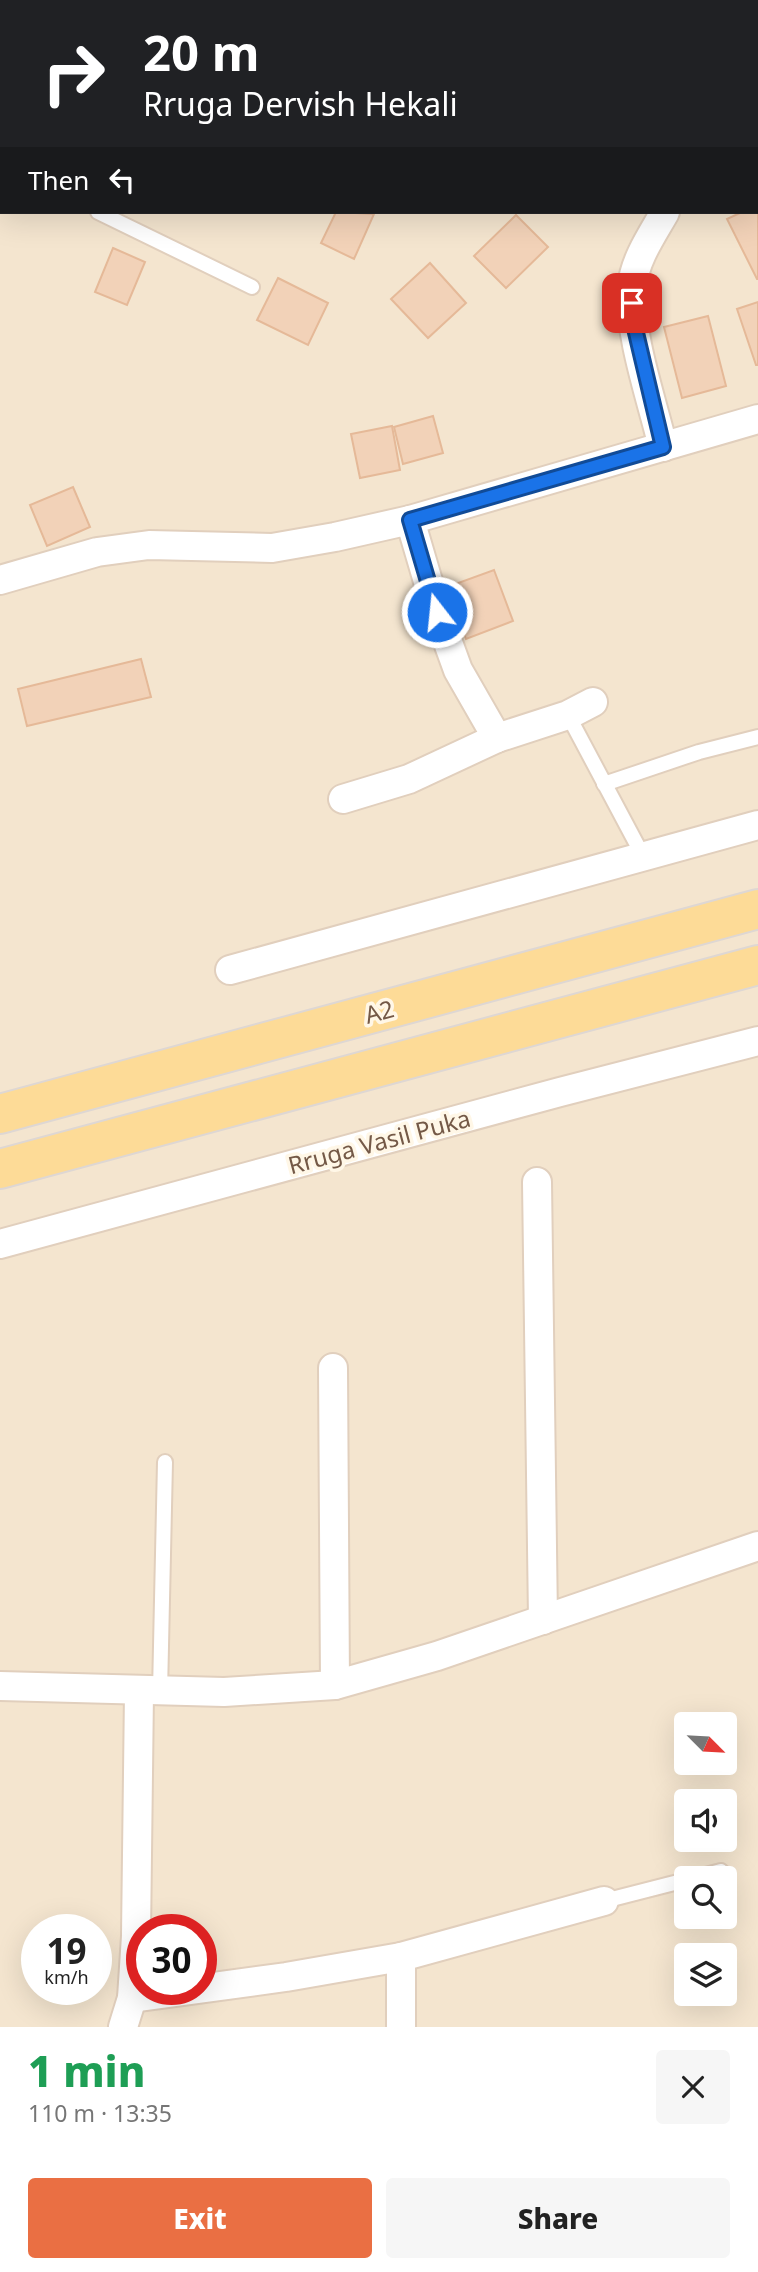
<!DOCTYPE html>
<meta charset="utf-8">
<style>
body{margin:0;font-family:"Noto Sans",sans-serif;background:#f6f6f6;color:#222;height:100vh;display:flex;flex-direction:column;font-size:26px;white-space:nowrap}
*{box-sizing:border-box;margin:0}
p{font-size:23px;color:#767676}
.icon{flex:none;width:38px;height:38px;fill:none;stroke:currentColor;stroke-width:2;stroke-linecap:round;stroke-linejoin:round}
.map{position:relative;height:2027px;overflow:hidden}
.drawer{display:flex;flex-direction:column;background:#fff;flex:1}
.drawer>*{flex:none}
.hud{position:absolute;left:0px;top:0px;width:760px;height:214px;box-shadow:0 7px 28px #0002;background:#202124;color:#fff;overflow:hidden}
.needle{width:46px;rotate:114deg}
.tools{position:absolute;left:674px;top:1712px;display:grid;gap:14px}
.tools a{display:grid;place-items:center;width:63px;height:63px;border-radius:7px;background:#fff;box-shadow:0 7px 28px #0002;font-size:35px}
.speed{position:absolute;left:21px;top:1914px;display:flex;gap:14px;font-size:35px;font-weight:700;text-align:center}
.speed>*{display:grid;place-content:center;width:91px;height:91px;border-radius:50%;background:#fff;box-shadow:0 7px 28px #0002;line-height:1}
.speed small{font-size:18px;font-weight:400}
.speed .limit{border:10px solid #d22;background:#fff;color:#111}
.pin{position:absolute;display:grid;place-items:center;width:60px;height:60px;color:#fff;margin:-30px;border-radius:14px;box-shadow:0 4px 10px #0006}
.me{position:absolute;width:77px;margin:-38px;rotate:344deg;stroke-linejoin:round;filter:drop-shadow(0 0 5px #0008)}
.turn{display:flex;align-items:center;gap:24px;height:147px;padding:0 28px;font-size:32px}
.turn .icon{width:91px;height:91px;stroke-width:2.5}
.turn b{display:block;font-size:49px;line-height:60px}
.then{display:flex;align-items:center;height:66px;padding:0 28px;background:#0003;gap:14px;font-size:26px}
.round{display:grid;place-items:center;flex:none;width:74px;height:74px;border-radius:7px;background:#f6f6f6}
.summary{display:flex;align-items:center;justify-content:space-between;height:119px;padding:0 28px}
h1{font-size:42px;font-weight:800;line-height:52px;color:#1e9e55}
.primary-button{display:flex;gap:14px;margin-top:auto;padding:14px 28px}
.primary-button a{flex:1;height:80px;border-radius:7px;background:#ea6f43;color:#fff;font-size:28px;font-weight:800;line-height:80px;text-align:center}
.primary-button a+a{background:#f6f6f6;color:#222}
.map>svg:first-child{display:block}
.residential{fill:#f4e5cf;fill-rule:evenodd}
.building{fill:#f2d2b8;stroke:#e5b998;stroke-width:2}
.lines{fill:none;stroke-linecap:round;stroke-linejoin:round}
.service-casing{stroke:#e1cfbd;stroke-width:18}
.minor-casing{stroke:#e1cfbd;stroke-width:32}
.primary-casing{stroke:#ded7d3;stroke-width:42}
.service{stroke:#fff;stroke-width:14}
.minor{stroke:#fff;stroke-width:28}
.primary{stroke:#fddb97;stroke-width:38}
.route-casing{stroke:#114b97;stroke-width:18}
.route{stroke:#1a73e8;stroke-width:12}
.labels{text-anchor:middle;dominant-baseline:central;stroke-width:7;stroke-linejoin:round;paint-order:stroke}
.street-label{font-size:24px;fill:#745947;stroke:#fff7e7}
</style>
<div class="map">
<svg width="758" height="2027" viewBox="0 0 758 2027">
<rect width="100%" height="100%" fill="#fdf3e1"/>
<path class="residential" d="M0,0h758v2027h-758zM2,2h756v210h-756zM686,1724h38v38h-38zM686,1801h38v38h-38zM686,1878h38v38h-38zM37,1930h59v60h-59zM142,1930h59v60h-59zM686,1955h38v38h-38z"/>
<g class="building">
<polygon points="758,203 758,279 757,279 727,219 742,212 758,212"/>
<polygon points="336,212 374,214 354,259 321,243"/>
<polygon points="516,215 548,247 506,288 474,256"/>
<polygon points="113,248 145,262 127,305 95,292"/>
<polygon points="430,263 466,303 428,338 391,299"/>
<polygon points="278,278 328,303 308,345 257,320"/>
<polygon points="758,302 758,365 756,365 737,309"/>
<polygon points="708,316 726,386 682,398 664,327"/>
<polygon points="433,416 443,453 403,464 394,427"/>
<polygon points="392,426 400,470 360,478 351,434"/>
<polygon points="73,487 90,527 47,546 30,505"/>
<polygon points="494,570 513,621 466,639 447,587"/>
<polygon points="141,659 151,697 27,726 18,689"/>
</g>
<g class="lines">
<defs>
<g id="service">
<polyline points="0,164 2,165"/>
<polyline points="98,212 252,287"/>
<polyline points="568,715 643,856"/>
<polyline points="604,784 699,752 758,737"/>
<polyline points="160,1692 165,1462"/>
<polyline points="694,1878 721,1871"/>
<polyline points="604,1901 686,1880"/>
</g>
<g id="minor">
<polyline points="262,0 266,2"/>
<polyline points="698,1 699,0"/>
<polyline points="69,2 70,0"/>
<polyline points="0,148 2,144"/>
<path d="M663,447c-11,-47 -35,-113 -31,-161 3,-27 20,-51 33,-74"/>
<polyline points="410,520 437,612 458,670 497,738"/>
<polyline points="0,580 97,552 149,545 272,548 335,537 410,520 758,419"/>
<polyline points="343,799 409,779 497,738 568,715 593,702"/>
<polyline points="230,970 758,825"/>
<polyline points="537,1182 543,1620"/>
<polyline points="0,1244 560,1092 758,1041"/>
<polyline points="333,1368 335,1685"/>
<polyline points="0,1686 224,1692 335,1685 437,1656 758,1546"/>
<polyline points="132,1998 286,1977 401,1957 604,1901"/>
<polyline points="123,2027 132,1998 136,1936 139,1692"/>
<polyline points="401,2027 401,1957"/>
</g>
<g id="primary">
<polyline points="0,1114 758,909"/>
<polyline points="0,1169 758,965"/>
</g>
</defs>
<use href="#service" class="service-casing"/>
<use href="#minor" class="minor-casing"/>
<use href="#primary" class="primary-casing"/>
<use href="#service" class="service"/>
<use href="#minor" class="minor"/>
<use href="#primary" class="primary"/>
</g>
<g class="lines">
<defs>
<polyline id="route" points="437,612 410,520 663,447 633,320 632,303"/>
</defs>
<use href="#route" class="route-casing"/>
<use href="#route" class="route"/>
</g>
<g class="labels">
<g class="street-label">
<text transform="translate(379 1011) rotate(-15)">A2</text>
<text transform="translate(379 1141) rotate(-15)">Rruga Vasil Puka</text>
</g>
</g>
</svg>
<div class="tools">
<a><svg class="needle" viewBox="-14 -14 28 28"><path d="M0-13l5 13h-10z" fill="#e53935"/><path d="M0 13l5-13h-10z" fill="#767676"/></svg></a>
<a><svg class="icon" aria-label="sound" viewBox="0 0 24 24"><path d="M4 9h4l5-4v14l-5-4H4zM17 9q2 3 0 6"/></svg></a>
<a><svg class="icon" aria-label="search" viewBox="0 0 24 24"><circle cx="10" cy="10" r="6"/><path d="M15 15l6 6"/></svg></a>
<a><svg class="icon" aria-label="layers" viewBox="0 0 24 24"><path d="M12 4l9 5-9 5-9-5zM3 14l9 5 9-5"/></svg></a>
</div>
<div class="speed"><div>19<small>km/h</small></div><div class="limit">30</div></div>
<div class="pin" style="left:632px;top:303px;background:#d93025"><svg class="icon" aria-label="arrive" viewBox="0 0 24 24"><path d="M6 21V4h12l-3 4 3 4H6"/></svg></div>
<svg class="me" style="left:437px;top:612px" viewBox="-20 -20 40 40"><circle r="17" fill="#1a73e8" stroke="#fff" stroke-width="3"/><path d="M0-11L8 9 0 5-8 9z" fill="#fff"/></svg>
<div class="hud">
<div class="turn"><svg class="icon" aria-label="right" viewBox="0 0 24 24"><path d="M7 20v-9h11M14 6l5 5-5 5"/></svg><div><b>20 m</b>Rruga Dervish Hekali</div></div>
<div class="then">Then<svg class="icon" aria-label="left" viewBox="0 0 24 24"><path d="M17 20v-9H6M10 6l-5 5 5 5"/></svg></div>
</div>
</div>
<section class="drawer">
<div class="summary"><div><h1>1 min</h1><p>110 m · 13:35</p></div><a class="round"><svg class="icon" aria-label="close" viewBox="0 0 24 24"><path d="M6 6l12 12M18 6L6 18"/></svg></a></div>
<div class="primary-button"><a>Exit</a><a>Share</a></div>
</section>
